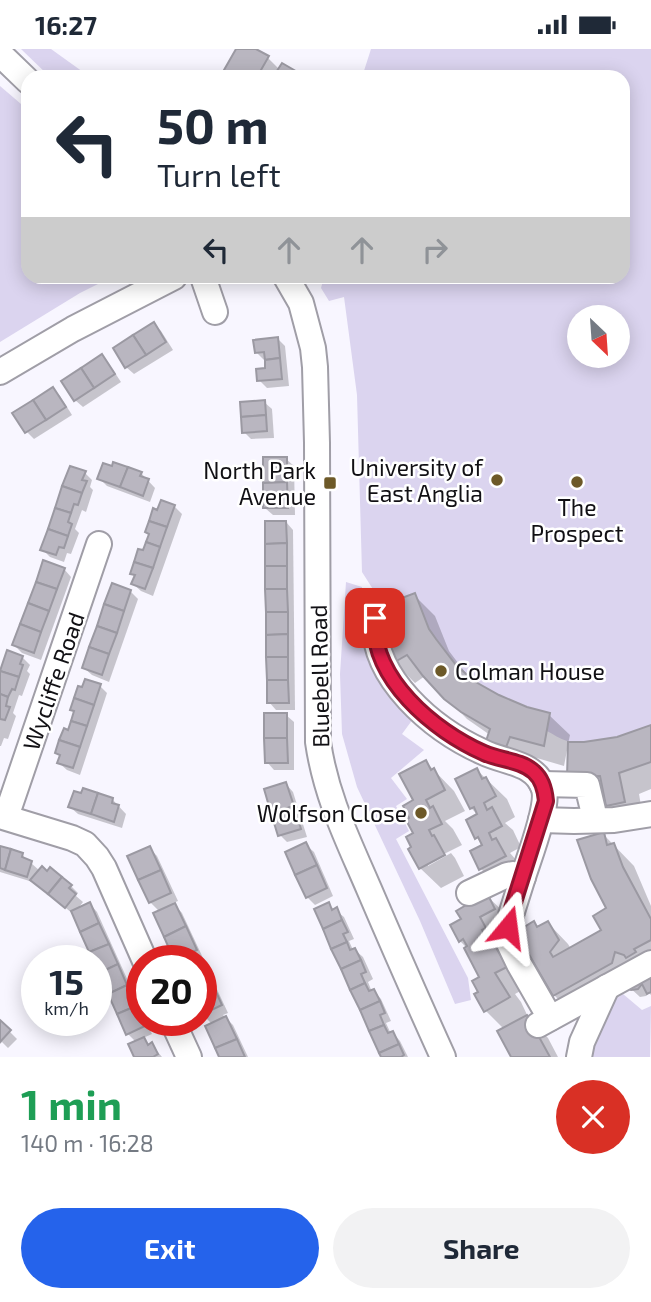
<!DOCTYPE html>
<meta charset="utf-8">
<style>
body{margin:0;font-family:"Exo 2",sans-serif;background:#f2f2f3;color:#1f2937;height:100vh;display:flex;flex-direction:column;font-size:26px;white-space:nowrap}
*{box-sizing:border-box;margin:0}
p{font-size:23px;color:#747a83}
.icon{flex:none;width:38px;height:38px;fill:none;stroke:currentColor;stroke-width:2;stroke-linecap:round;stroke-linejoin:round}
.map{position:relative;height:1008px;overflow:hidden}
.details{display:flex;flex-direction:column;background:#fff;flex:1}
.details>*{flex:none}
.banner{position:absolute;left:21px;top:21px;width:609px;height:214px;border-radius:21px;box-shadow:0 4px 18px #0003;background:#fff;color:#1f2937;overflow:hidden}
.needle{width:46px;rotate:155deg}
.fabs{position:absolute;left:567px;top:256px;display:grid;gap:14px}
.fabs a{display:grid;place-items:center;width:63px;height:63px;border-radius:50%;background:#fff;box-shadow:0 4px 18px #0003;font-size:35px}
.speed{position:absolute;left:21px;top:896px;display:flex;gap:14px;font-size:35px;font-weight:700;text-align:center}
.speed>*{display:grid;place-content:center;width:91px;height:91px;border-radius:50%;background:#fff;box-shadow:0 4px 18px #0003;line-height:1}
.speed small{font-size:18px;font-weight:400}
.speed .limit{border:10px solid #d22;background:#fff;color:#111}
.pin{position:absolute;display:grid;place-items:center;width:60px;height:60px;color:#fff;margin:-30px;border-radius:14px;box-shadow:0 4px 10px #0006}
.me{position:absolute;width:77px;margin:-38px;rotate:16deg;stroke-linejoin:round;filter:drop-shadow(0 0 5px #0008)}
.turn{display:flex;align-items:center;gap:24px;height:147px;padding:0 21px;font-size:32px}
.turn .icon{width:91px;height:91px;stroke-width:2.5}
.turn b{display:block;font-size:49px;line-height:60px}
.lanes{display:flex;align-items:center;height:66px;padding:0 21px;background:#0003;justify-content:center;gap:35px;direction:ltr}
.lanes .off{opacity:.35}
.round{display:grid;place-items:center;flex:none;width:74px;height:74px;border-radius:37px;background:#f2f2f3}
.overview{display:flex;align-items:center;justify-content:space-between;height:119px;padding:0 21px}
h1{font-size:42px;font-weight:700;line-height:52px;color:#1e9e55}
.action{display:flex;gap:14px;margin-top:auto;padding:14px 21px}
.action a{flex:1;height:80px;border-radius:42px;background:#2563eb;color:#fff;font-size:28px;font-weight:700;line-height:80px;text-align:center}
.action a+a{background:#f2f2f3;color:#1f2937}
.status{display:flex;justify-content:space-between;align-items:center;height:49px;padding:0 35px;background:#fff;direction:ltr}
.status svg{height:19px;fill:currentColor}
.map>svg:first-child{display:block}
.green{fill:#dbd4ef;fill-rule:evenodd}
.shadow{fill:#0003}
.building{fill:#b9b6c0;stroke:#9b99a2;stroke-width:2}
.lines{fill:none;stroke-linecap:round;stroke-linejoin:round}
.minor-casing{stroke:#a09ea7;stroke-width:28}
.minor{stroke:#fff;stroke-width:24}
.route-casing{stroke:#92132f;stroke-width:18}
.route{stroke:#e11d48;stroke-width:12}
.poi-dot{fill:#6d5928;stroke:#fff;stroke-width:2.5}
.labels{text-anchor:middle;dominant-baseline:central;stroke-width:5;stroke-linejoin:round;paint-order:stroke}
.poi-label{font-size:23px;fill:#111014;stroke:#fff;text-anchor:end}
.street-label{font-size:23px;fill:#111014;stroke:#fff}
</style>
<div class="status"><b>16:27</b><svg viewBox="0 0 49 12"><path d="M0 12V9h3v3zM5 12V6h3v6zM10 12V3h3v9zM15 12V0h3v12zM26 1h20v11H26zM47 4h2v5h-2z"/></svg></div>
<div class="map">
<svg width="651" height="1008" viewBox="0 0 651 1008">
<rect width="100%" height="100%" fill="#f8f6ff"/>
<g class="green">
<polygon points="21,0 51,0 90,28 50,28"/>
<path d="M371,0h280v676c-21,8 -62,23 -84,16 -7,-2 -14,-7 -20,-10l3,-18c-50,-12 -97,-38 -121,-85 -6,-11 -10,-23 -15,-35l-31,12 -21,-33 -5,-177 -13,-98 -15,4 -8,-13 3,-11h299v-200h-261zM579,268h39v38h-39z"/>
<polygon points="0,37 28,61 28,228 112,228 80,244 0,293"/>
<polygon points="346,533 362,538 362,568 373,614 413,670 402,685 424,701 391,729 407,750 396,757 409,782 396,790 468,929 471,951 455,955 420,872 357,738 342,685 340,625"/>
<polygon points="623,945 642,961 651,957 650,1008 589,1008 606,956"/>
</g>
<g class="shadow">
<polygon points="239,0 252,0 268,9 280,21 302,28 222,28"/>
<polygon points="154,275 161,282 173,301 134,325 126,318"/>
<polygon points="278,290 285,297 289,337 267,339 259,331 267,320 266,311 264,311 256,303"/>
<polygon points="101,307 109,315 121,333 83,358 75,351"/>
<polygon points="53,340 60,347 72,366 34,390 27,383"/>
<polygon points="264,353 272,360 274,389 251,390 244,383"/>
<polygon points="286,410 294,417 295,466 273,466 265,459"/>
<polygon points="85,424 92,431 90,438 93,441 86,463 82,461 75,480 79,484 71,505 67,504 64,513 50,508 42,500"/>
<polygon points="141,424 155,439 150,453 107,437 100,430"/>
<polygon points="174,457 182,465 153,547 141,542 133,535 136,528 132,524 144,504 150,486 147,483 158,463"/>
<polygon points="286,473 293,481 295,661 276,661 269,653"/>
<polygon points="64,520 71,528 41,611 22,604 14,596"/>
<polygon points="130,542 138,550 109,633 92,626 84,619"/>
<polygon points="414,546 435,567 449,602 471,631 526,660 549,666 570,686 568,695 617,690 651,678 651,740 639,745 644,774 628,777 607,756 606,748 590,748 568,696 564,717 530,707 526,720 490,686 467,670 425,627 415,634 394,613 398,589"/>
<polygon points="22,608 30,616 27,622 30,625 22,647 19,646 13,664 16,667 8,690 4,689 1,697 0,697 0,625"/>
<polygon points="100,637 107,644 80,726 67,721 59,714 61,708 57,703 69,683 75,664 72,660"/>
<polygon points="286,666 294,673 294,721 274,721 267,713"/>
<polygon points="426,713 454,742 465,762 445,772 453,780 462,796 428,813 428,817 451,804 455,809 464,827 441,839 420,819 416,785 416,752"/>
<polygon points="477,721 507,750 515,768 505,774 513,781 521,798 510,804 517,812 502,840 481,820 484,797 477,789 479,767 471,759"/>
<polygon points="286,735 293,743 307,788 287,793 280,786"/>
<polygon points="112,750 126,765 122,779 78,765 70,758"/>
<polygon points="603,785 634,817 651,857 651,946 649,944 646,947 640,948 628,937 575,967 554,946 538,879 548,874 568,895 571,900 603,882 608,860"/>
<polygon points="306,796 314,803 333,847 315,856 307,848"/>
<polygon points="0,799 22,806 40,822 71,837 78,844 76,847 83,853 76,862 90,855 97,863 142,963 142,971 145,971 152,985 143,989 150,996 152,996 162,1008 136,1008 136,993 128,985 96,912 73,865 36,834 0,823"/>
<polygon points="149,799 157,807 178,852 173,854 182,864 203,909 199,911 200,912 178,912 176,910 160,863 150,853"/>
<polygon points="487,847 508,867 526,939 515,945 521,953 529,970 548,989 558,1008 513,1008 504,980 486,962 481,943 482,928 467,899 460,892 463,871"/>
<polygon points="329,856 344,868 354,890 349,892 353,901 355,901 363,908 373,930 368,933 372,943 374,942 381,950 391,972 386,974 391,985 393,984 400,992 408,1008 382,1008"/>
<polygon points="201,913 208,921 228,964 223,966 233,976 248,1008 221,1008 212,975 202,965"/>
<polygon points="0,973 17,990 8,999 2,993 0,995"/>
</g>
<g class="building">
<polygon points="236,0 256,0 269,7 257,28 220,28"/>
<polygon points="282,14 306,28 273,28"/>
<polygon points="154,273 166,293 146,306 133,286"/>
<polygon points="133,286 146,306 125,319 113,299"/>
<polygon points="278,288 280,309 265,311 264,303 255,304 253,291"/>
<polygon points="102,305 115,325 94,339 81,319"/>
<polygon points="280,309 282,330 257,332 256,320 265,319 265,311"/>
<polygon points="81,319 94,339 74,352 61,332"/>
<polygon points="53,338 66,358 46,371 33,351"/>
<polygon points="33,351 46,371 25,384 12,364"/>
<polygon points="265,351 266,366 241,368 240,353"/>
<polygon points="266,366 267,382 242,384 241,368"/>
<polygon points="263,408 287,408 287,433 263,434"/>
<polygon points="113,413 128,418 120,438 97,430 103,414 112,417"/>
<polygon points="70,417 86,422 82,431 87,432 82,444 62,437"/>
<polygon points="128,418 142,423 140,427 149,430 143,447 120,438"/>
<polygon points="287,433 288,459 263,459 263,434"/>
<polygon points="62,437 82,444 78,456 74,455 71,464 55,459"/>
<polygon points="161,451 175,456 167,478 149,472 153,459 157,461"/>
<polygon points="55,459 71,464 68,473 72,475 68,487 48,480"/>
<polygon points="149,472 167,478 160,498 146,493 149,485 145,483"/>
<polygon points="265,472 286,472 287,494 265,495"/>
<polygon points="48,480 68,487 64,499 59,498 56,506 40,501"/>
<polygon points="146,493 160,498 153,519 134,513 138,500 143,501"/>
<polygon points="287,494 287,517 265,517 265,495"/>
<polygon points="43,511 65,519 57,540 36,533"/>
<polygon points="134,513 153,519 145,540 131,535 135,526 130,525"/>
<rect x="265" y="517" width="22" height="23"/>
<polygon points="36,533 57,540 49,562 28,554"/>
<polygon points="112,534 131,541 124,562 104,555"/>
<polygon points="265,540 287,540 288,563 266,563"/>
<polygon points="415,544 429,580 436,590 456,616 474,632 499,646 527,658 550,664 544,697 510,688 505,701 485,695 490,680 461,663 444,650 423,627 407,606 393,614 382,596 396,588 383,556"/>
<polygon points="28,554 49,562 41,583 20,575"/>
<polygon points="104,555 124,562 117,584 97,577"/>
<polygon points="266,563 288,563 288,585 266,586"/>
<polygon points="20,575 41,583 34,604 12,596"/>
<polygon points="97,577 117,584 109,605 89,598"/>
<polygon points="288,585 288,608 266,608 266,586"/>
<polygon points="89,598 109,605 102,626 82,619"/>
<polygon points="7,601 23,607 20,615 23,616 19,628 0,622"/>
<polygon points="266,608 288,608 288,631 267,631"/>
<polygon points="0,622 19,628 15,641 12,640 8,648 0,645"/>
<polygon points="85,630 101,635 94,656 74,649 78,637 82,638"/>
<polygon points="267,631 288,631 289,654 267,654"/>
<polygon points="0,645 8,648 6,657 10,658 5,671 0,670"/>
<polygon points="74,649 94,656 87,677 71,672 74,662 70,661"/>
<rect x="264" y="664" width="23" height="25"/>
<polygon points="71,672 87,677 80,698 59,691 64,679 68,681"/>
<polygon points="651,676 651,713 619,724 625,753 606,757 600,727 567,728 568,693 584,693 617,688"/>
<polygon points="264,689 287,689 288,714 265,714"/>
<polygon points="59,691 80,698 73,719 57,714 60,706 55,704"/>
<polygon points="426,711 431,721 434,719 445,741 426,751 430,759 433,757 442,775 429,781 432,787 434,786 445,806 419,820 408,800 411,798 406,788 413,784 406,771 409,769 403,757 413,751 399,725"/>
<polygon points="477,719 482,730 486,728 496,747 484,754 487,761 492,758 502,777 489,784 492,791 496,789 506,807 479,821 470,802 482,796 478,788 475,790 466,771 477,765 474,758 470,760 455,730"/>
<polygon points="286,733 294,757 271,764 264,740"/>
<polygon points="83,739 98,744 91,765 68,758 74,742 81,744"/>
<polygon points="98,744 113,749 112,754 119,756 114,773 91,765"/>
<polygon points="294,757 301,780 278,787 271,764"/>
<polygon points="604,783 607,796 614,794 623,818 651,870 651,891 634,900 636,903 626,909 624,906 615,903 612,914 553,947 516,883 534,872 537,878 548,872 559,891 550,903 553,908 601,881 593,867 606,859 591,830 577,791"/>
<polygon points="306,793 317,816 295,826 285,803"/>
<polygon points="0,797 11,800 5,821 0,819"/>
<polygon points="150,797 161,821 138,831 127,807"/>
<polygon points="11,800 23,804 22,808 32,812 27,828 5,821"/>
<polygon points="317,816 327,839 306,849 295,826"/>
<polygon points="42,817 47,822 50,818 62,828 48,845 30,831"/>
<polygon points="161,821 171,844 149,854 138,831"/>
<polygon points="62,828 72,836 69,839 76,845 65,859 48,845"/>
<polygon points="487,844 495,860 480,868 486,879 482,881 486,887 489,886 507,918 495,924 510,948 484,963 474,945 478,943 472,932 479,928 464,899 467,897 463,890 459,893 450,876 461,870 456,862"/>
<polygon points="90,853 99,874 80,883 71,862"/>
<polygon points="329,853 332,861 337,858 342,871 323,880 314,860"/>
<polygon points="175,854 186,877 164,888 153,864"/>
<polygon points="342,871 348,883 343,885 347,893 331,900 323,880"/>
<polygon points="99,874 109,895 89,903 80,883"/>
<polygon points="186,877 197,901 174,911 164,888"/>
<polygon points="347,893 350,901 355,899 361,911 341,920 331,900"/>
<polygon points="109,895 118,915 99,924 96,919 96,912 93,912 89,903"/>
<polygon points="201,911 212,934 201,939 201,912 200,912"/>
<polygon points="361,911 366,923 361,925 365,934 350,941 341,920"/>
<polygon points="118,915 127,936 108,945 99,924"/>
<polygon points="651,927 651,943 647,945 642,935 638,940 631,941 625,937"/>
<polygon points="212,934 222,956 201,966 201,939"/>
<polygon points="365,934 369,942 374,940 380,952 360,961 350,941"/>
<polygon points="127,936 136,957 117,965 108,945"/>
<polygon points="380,952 385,964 380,966 384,976 369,982 360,961"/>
<polygon points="136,957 145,977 126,986 117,965"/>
<polygon points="527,966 550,1008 511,1008 497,982"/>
<polygon points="226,967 237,990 215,999 205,977"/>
<polygon points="0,971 11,981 0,993"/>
<polygon points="384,976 388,984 393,982 399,995 379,1004 369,982"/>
<polygon points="144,988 148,996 152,993 158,1005 153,1008 134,1008 128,995"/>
<polygon points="237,990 245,1008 219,1008 215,999"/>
<polygon points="399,995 404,1006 401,1008 381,1008 379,1004"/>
</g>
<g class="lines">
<defs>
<g id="minor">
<polyline points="0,5 28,32"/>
<polyline points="203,228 215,263"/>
<path d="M286,228l15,26 12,45 2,19 2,76 1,299c8,55 30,98 51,147 24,56 49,113 74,168"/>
<polyline points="0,323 73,280 174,228"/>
<path d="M375,569c-5,60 59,112 108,134 22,11 53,10 61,37 5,17 -15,69 -21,88l-10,-3 -6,1 -38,18"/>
<polyline points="542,735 587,736 593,761"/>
<polyline points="0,767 72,789 85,795 97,808 104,819 145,912"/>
<polyline points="6,768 99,495"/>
<polyline points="541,771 574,772 614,771 651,765"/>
<polyline points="523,828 511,866 508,892 519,915 550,969"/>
<polyline points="172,971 189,1008"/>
<polyline points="538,976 651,914"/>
<polyline points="579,1008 582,993 607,938"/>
</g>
</defs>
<use href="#minor" class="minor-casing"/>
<use href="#minor" class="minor"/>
</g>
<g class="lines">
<defs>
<path id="route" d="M375,569c-5,60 59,113 109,135 15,7 37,7 50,19 8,7 11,18 12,29l-36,114 -2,12"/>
</defs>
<use href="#route" class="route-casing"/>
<use href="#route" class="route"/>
</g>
<g class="poi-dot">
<circle cx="497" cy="431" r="7"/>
<circle cx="577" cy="433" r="7"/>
<rect x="323" y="427" width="14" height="14" rx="3.5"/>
<circle cx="441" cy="622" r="7"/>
<circle cx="421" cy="764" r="7"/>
</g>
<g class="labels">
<g class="poi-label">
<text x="483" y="418">University of<tspan x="483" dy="26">East Anglia</tspan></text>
<text x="316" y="421">North Park<tspan x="316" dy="26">Avenue</tspan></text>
<text x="577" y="458" text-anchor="middle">The<tspan x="577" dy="26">Prospect</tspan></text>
<text x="455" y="622" text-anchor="start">Colman House</text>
<text x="407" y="764">Wolfson Close</text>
</g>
<g class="street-label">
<text transform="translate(319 627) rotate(-91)">Bluebell Road</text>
<text transform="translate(53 632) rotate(-71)">Wycliffe Road</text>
</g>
</g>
</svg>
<div class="fabs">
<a><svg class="needle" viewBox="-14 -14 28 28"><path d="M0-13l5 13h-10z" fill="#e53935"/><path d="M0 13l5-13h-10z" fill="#747a83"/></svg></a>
</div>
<div class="speed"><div>15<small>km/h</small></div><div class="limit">20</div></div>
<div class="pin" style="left:375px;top:569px;background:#d93025"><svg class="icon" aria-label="arrive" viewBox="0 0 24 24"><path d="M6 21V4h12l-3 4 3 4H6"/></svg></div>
<svg class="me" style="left:508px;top:878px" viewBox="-20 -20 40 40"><path d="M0-17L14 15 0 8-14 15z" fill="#e11d48" stroke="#fff" stroke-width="4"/></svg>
<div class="banner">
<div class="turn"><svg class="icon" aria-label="left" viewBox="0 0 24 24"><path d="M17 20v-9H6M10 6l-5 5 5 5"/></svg><div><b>50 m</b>Turn left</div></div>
<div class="lanes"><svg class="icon" aria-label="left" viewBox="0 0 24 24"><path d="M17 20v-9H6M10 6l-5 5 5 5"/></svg><svg class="icon off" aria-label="ahead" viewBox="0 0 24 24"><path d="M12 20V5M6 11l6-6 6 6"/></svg><svg class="icon off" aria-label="ahead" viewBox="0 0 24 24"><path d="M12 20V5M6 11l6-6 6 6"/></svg><svg class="icon off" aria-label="right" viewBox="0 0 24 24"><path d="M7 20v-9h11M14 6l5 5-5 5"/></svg></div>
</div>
</div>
<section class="details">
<div class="overview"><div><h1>1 min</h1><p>140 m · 16:28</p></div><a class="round" style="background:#d93025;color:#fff"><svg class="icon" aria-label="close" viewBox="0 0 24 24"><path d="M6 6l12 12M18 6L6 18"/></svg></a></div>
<div class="action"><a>Exit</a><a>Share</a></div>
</section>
